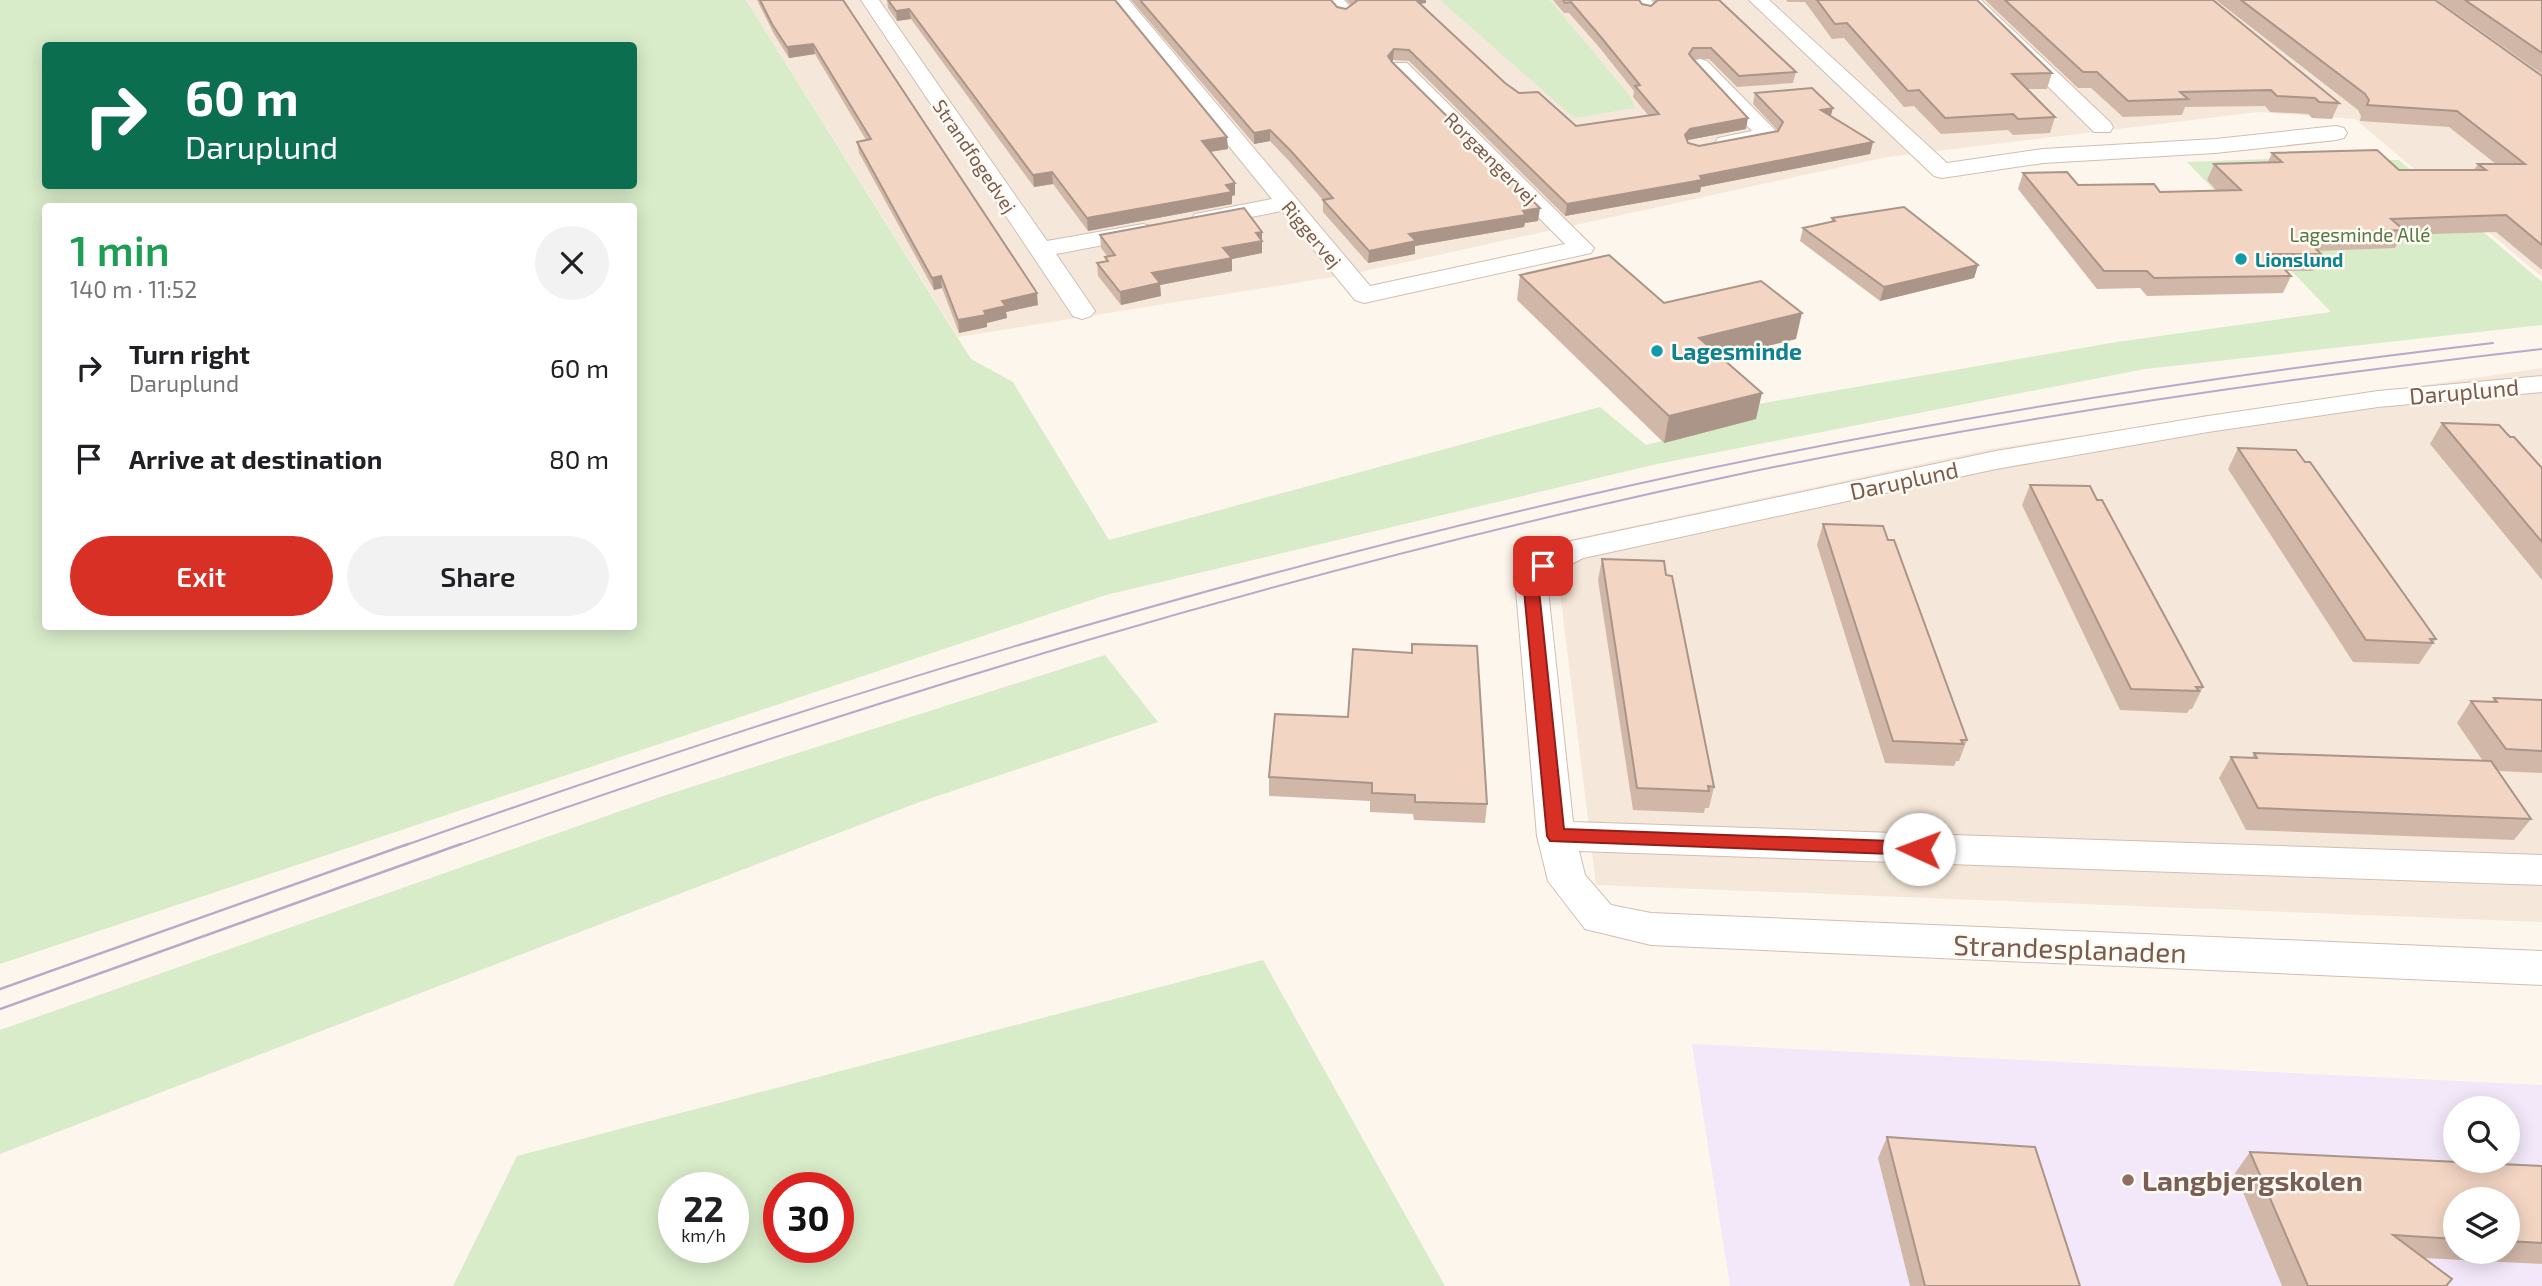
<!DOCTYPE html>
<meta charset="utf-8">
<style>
body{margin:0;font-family:"Exo 2",sans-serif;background:#f2f2f2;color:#202124;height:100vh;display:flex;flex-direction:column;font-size:26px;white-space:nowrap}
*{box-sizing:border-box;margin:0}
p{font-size:23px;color:#757577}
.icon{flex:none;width:38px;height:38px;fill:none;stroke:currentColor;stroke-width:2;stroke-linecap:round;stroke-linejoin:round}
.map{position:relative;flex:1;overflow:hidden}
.sheet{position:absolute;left:42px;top:203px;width:595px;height:427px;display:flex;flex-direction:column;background:#fff;border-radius:7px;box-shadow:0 4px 18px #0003}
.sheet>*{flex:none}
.top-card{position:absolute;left:42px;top:42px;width:595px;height:147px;border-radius:7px;box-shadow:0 4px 18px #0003;background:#0b6e4f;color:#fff;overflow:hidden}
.controls{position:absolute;left:2443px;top:1096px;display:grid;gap:14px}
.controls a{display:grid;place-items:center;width:77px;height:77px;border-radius:50%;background:#fff;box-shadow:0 4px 18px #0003;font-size:35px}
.speed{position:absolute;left:658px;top:1172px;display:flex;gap:14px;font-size:35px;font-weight:700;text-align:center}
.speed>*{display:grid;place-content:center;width:91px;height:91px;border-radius:50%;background:#fff;box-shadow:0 4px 18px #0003;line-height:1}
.speed small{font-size:18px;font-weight:400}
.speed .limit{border:10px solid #d22;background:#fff;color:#111}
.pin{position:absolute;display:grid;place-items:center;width:60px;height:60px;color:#fff;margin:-30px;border-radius:14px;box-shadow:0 4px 10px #0006}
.me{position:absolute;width:77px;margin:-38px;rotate:272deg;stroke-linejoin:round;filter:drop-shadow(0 0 5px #0008)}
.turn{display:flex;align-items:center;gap:24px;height:147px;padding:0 28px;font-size:32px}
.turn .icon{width:91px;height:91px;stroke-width:2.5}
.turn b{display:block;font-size:49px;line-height:60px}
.round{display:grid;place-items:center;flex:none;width:74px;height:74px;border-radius:37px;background:#f2f2f2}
.headline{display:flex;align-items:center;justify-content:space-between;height:119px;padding:0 28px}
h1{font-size:42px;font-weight:600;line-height:52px;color:#1e9e55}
.button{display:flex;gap:14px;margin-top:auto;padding:14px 28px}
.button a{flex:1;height:80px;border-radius:42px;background:#d93025;color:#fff;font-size:28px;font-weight:600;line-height:80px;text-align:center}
.button a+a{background:#f2f2f2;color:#202124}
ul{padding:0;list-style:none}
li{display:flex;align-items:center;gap:21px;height:91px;padding:0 28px}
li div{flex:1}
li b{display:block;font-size:26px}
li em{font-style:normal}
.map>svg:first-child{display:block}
.residential{fill:#f5e8da}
.education{fill:#f3e8fa;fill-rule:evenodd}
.green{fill:#d8ecc9;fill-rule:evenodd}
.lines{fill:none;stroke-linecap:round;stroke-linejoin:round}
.minor-casing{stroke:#d1beb0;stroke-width:2}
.minor{fill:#fff;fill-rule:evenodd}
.tram-far1{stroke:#b9a8c9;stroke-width:2}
.tram{stroke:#b9a8c9;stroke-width:2.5}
.wall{fill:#d1b7a8;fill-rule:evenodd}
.shaded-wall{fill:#aa9588}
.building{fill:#f3d5c3;stroke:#aa9588;stroke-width:2}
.route{fill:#d93025;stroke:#8d1f18;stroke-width:2}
.culture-dot{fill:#0f9aa8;stroke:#fffaf3;stroke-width:2.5}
.education-dot{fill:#8d6e63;stroke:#fffaf3;stroke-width:2.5}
.labels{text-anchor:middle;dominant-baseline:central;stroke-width:5;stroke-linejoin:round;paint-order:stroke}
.far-street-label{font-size:19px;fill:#7a5c4d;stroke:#fffaf3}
.far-park-label{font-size:19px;fill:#537a41;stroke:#fffaf3}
.far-culture-label{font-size:19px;font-weight:bold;fill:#0d838f;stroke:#fffaf3;text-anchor:start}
.culture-label{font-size:23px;font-weight:bold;fill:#0d838f;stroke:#fffaf3;text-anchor:start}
.street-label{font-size:23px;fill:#7a5c4d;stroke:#fffaf3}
.near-street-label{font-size:28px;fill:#7a5c4d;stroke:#fffaf3}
.near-education-label{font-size:28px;font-weight:bold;fill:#785e54;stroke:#fffaf3;text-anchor:start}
</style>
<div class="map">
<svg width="2542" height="1286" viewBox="0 0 2542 1286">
<rect width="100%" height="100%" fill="#fdf6ec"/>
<g class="residential">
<polygon points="746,0 2542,0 2542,277 2355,119 2258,112 1887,157 1351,274 958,337"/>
<polygon points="2542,368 2542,922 1596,885 1554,543 1990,449"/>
</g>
<path class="education" d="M1692,1044l850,41v201h-812zM2455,1108h53v52h-53zM2455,1199h53v52h-53z"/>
<g class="green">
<path d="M0,0h746l225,359 42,23 96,158 491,-133 46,38 109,-26 3,-15 359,-62 214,-30 -144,-150 106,-4 106,2 143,122v43l-397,44 -488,95 -551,131 -1106,369zM46,46h588v140h-588zM46,206h588v420h-588z"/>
<polygon points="1440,0 1550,0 1631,97 1635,108 1574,118"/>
<polygon points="1105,655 1158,722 917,803 0,1154 0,1030 663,796"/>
<path d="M1263,960l182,326h-992l64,-130zM674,1188h59v60h-59zM838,1188v60h-59v-60z"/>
</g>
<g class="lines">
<defs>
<g id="minor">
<polygon points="861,0 879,0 1047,241 1143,224 1151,226 1155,231 1151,236 1056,254 1095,311 1091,316 1082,319 1073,316"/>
<polygon points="1110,0 1129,0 1370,286 1565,244 1393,71 1390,67 1393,63 1407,63 1594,248 1591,253 1582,255 1364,303 1355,300 1282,211 1203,226 1195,224 1191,219 1195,214 1272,199"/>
<polygon points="1324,0 1344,0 1354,11 1344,17 1337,15"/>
<polygon points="1632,0 1651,0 1657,8 1648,14 1641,12"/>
<polygon points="1749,0 1769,0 1947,163 2043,149 2215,139 2336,126 2344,128 2347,133 2344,138 2336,140 2215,153 2043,163 1942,178 1934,176"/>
<polygon points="1961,0 1981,0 2110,122 2113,127 2110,132 2094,132"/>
<polygon points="1700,59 1707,61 1775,130 1778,135 1775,140 1726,150 1718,148 1715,143 1718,138 1752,131 1693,69 1690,65 1693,61"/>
<polygon points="2542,376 2542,392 2378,407 2208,432 1996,469 1583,558 1556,572 1548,590 1573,822 2542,855 2542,885 1579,851 1585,875 1611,905 1651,913 2542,951 2542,985 1651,945 1585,929 1548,881 1537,836 1516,590 1532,559 1562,543 1996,451 2208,416 2378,391"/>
</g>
</defs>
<use href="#minor" class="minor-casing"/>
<use href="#minor" class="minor"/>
<g class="tram-far1">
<path d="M403,846c402,-142 809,-267 1225,-360 286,-64 574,-109 865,-143"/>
<path d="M456,846c418,-148 842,-278 1275,-370 269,-57 539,-96 811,-127"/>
</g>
<g class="tram">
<polyline points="0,989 408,844"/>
<polyline points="0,1009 461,844"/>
</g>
</g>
<g class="wall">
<polygon points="757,0 843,0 1038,305 1006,312 1007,318 987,323 987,327 959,333 942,288 934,290 859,153 857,142 866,140 815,54 789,58 774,34"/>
<polygon points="887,0 1115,0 1228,149 1210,152 1235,195 1232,196 1232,204 1088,231 1053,184 1034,187 911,19 897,21 888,8"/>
<polygon points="1131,0 1331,0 1337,7 1346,9 1351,5 1346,0 1426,0 1426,3 1420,4 1505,83 1519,93 1576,126 1648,115 1633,97 1634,91 1599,47 1569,13 1564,13 1553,0 1639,0 1642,4 1651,6 1655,3 1653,0 1720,0 1796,72 1793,83 1737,87 1709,59 1693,59 1746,129 1688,140 1688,143 1699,146 1778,131 1753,104 1755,93 1831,116 1873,142 1870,154 1701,187 1700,192 1565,216 1409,61 1393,60 1392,62 1538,221 1525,223 1524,227 1415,246 1415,254 1368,263 1323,212 1323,200 1289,161 1270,141 1254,144"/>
<polygon points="1786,0 1977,0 2052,73 2047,89 2027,89 2055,117 2050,133 2013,135 2008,130 1941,134 1914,106 1904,107 1844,38 1832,39 1805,2 1788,2"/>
<polygon points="1985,0 2213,0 2339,103 2332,119 2312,118 2308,114 2270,112 2265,106 2185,107 2182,115 2123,117 2091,88 2078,88"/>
<polygon points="2216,0 2435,0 2542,76 2542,270 2496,232 2402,235 2395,248 2318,251 2321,254 2313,271 2287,271 2291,276 2283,293 2147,296 2140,288 2097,289 2018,189 2023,173 2078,185 2160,192 2217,191 2207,180 2214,164 2268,162 2272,153 2399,170 2474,170 2478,164 2496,164 2449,127 2360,121 2361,116 2358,110"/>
<polygon points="2437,0 2542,0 2542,74"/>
<polygon points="1832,218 1978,265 1974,278 1880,301 1800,241 1803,228 1831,222"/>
<polygon points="1262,232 1262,253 1232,259 1232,271 1160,285 1161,296 1121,305 1098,276 1097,263 1106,262 1105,257 1108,257 1101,248 1100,235"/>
<polygon points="1520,275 1796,339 1721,357 1756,419 1664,443 1517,300"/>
<polygon points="2442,423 2510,437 2542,468 2542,580 2430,444"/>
<polygon points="2238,448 2436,639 2419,664 2353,662 2228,469"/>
<polygon points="2030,485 2203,687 2192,709 2190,709 2187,713 2120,710 2022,505"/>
<polygon points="1823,524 1967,740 1959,761 1956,761 1954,766 1885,763 1817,545"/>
<polygon points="1602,559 1714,787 1709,808 1705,808 1704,813 1633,810 1598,580"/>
<polygon points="1412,644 1487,804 1485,823 1414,820 1413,814 1370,812 1370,801 1269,796 1269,777 1348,717 1411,653"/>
<polygon points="2494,698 2542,700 2542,773 2498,771 2531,819 2514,840 2246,830 2219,778 2231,757 2252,758 2254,753 2483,761 2457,723 2471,701 2492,702"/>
<polygon points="1887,1137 2080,1286 1910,1286 1878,1158"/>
<path d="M2250,1152l292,14v98l-119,-6 23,28h-164l-47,-113zM2455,1199h53v52h-53z"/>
</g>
<g class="shaded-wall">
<polygon points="1409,0 1426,0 1426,3 1409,5"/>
<polygon points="909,9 911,19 897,21 896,11"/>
<polygon points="813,44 815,54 789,58 787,47"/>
<polygon points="1394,49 1393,60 1387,67 1388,56"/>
<polygon points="1833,108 1830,119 1821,110"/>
<polygon points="1748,118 1746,129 1688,140 1685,135 1690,129"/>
<polygon points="1270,130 1270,141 1254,144 1254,133"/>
<polygon points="1227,137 1228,149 1202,153 1202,141"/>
<polygon points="1873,142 1870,154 1701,187 1700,192 1565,216 1567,204"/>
<polygon points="1052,172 1053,184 1034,187 1033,175"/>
<polygon points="1235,183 1235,195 1232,196 1232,204 1088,231 1087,218"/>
<polygon points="1540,208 1538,221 1525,223 1524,227 1415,246 1415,254 1368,263 1369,251 1409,234"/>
<polygon points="1262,232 1262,253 1232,259 1232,271 1160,285 1161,296 1121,305 1120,292 1152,273 1223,248 1256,233"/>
<polygon points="1978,265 1974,278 1880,301 1884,287"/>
<polygon points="941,276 942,288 934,290 932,278"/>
<polygon points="1037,293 1038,305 1006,312 1007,318 987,323 987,327 959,333 958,320 984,311 1002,301"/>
<polygon points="1802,313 1796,339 1694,364 1699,338"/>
<polygon points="1762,393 1756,419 1664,443 1669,416"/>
</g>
<g class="building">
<polygon points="760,0 843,0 1037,293 1002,301 1006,306 984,311 986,315 958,320 941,276 932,278 857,142 871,139 813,44 787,47 772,24"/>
<polygon points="888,0 1115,0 1227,137 1202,141 1235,183 1226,185 1232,192 1087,218 1052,172 1033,175 909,9 896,11"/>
<polygon points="1140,0 1331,0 1337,7 1346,9 1357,1 1356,0 1416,0 1505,83 1519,93 1538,92 1576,126 1659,114 1635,86 1640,85 1600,36 1571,2 1565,3 1563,0 1639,0 1642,4 1651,6 1658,0 1719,0 1796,72 1739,76 1711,48 1693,48 1689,54 1693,59 1748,118 1690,129 1685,135 1688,143 1699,146 1778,131 1783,122 1755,93 1812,88 1833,108 1821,110 1873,142 1700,176 1702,180 1567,204 1409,50 1394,49 1388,56 1392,62 1540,208 1523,211 1526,215 1409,234 1416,241 1369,251 1323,200 1333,198 1290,150 1270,130 1254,133"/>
<polygon points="1817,0 1977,0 2052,73 2012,74 2055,117 2018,119 2013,114 1945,118 1919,90 1908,91 1847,23 1835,24"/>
<polygon points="2005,0 2213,0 2339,103 2319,102 2315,98 2277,96 2271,90 2180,92 2188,99 2128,101 2097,72 2083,72"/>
<polygon points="2241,0 2435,0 2542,76 2542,245 2506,215 2391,219 2404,230 2302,235 2321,254 2270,254 2291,276 2154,278 2147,271 2104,271 2023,173 2067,172 2078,185 2154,184 2160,192 2241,190 2214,164 2282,162 2272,153 2377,150 2399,170 2486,170 2478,164 2525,164 2457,111 2367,105 2369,100 2365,94"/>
<polygon points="2465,0 2542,0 2542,53"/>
<polygon points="1904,207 1978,265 1884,287 1803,228 1835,221 1832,218"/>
<polygon points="1244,208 1262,232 1256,233 1262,241 1223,248 1232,258 1152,273 1160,283 1120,292 1097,263 1108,261 1105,257 1115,255 1100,235"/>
<polygon points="1609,255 1664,303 1761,281 1802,313 1699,338 1762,393 1669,416 1520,275"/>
<polygon points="2442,423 2499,425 2510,437 2514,437 2542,468 2542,542"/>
<polygon points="2238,448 2296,450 2305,462 2310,462 2436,639 2430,639 2433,643 2366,640"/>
<polygon points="2030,485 2090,486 2097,500 2102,500 2203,687 2196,687 2199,691 2131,689"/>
<polygon points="1823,524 1883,526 1888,540 1894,540 1967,740 1961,740 1963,744 1893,741"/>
<polygon points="1602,559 1664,561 1666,575 1672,576 1714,787 1708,786 1709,791 1637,788"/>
<polygon points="1412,644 1477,646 1487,804 1415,802 1415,795 1372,793 1372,783 1269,777 1275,714 1348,717 1353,649 1412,653"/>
<polygon points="2494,698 2542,700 2542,751 2506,749 2471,701 2497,702"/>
<polygon points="2254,753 2491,761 2531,819 2258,808 2231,757 2257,758"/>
<polygon points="1887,1137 2035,1147 2080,1286 1925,1286"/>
<polygon points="2250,1152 2542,1166 2542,1243 2508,1241 2508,1199 2455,1199 2455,1239 2393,1235 2452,1279 2446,1286 2308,1286"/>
</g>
<polygon class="route" points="1543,562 1551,566 1539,590 1564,829 1919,842 1926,844 1928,849 1926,853 1919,855 1550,841 1547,836 1524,590 1538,563"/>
<g class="culture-dot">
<circle cx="2241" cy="259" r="7"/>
<circle cx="1657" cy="351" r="7"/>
</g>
<circle class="education-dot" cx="2128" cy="1180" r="7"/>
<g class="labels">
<g class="far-street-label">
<text transform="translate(975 156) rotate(56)">Strandfogedvej</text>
<text transform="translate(1491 158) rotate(45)">Rorgængervej</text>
<text transform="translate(1312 234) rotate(50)">Riggervej</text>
</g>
<g class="far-park-label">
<text x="2360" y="234">Lagesminde Allé</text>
</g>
<g class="far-culture-label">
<text x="2255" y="259">Lionslund</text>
</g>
<g class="culture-label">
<text x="1671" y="351">Lagesminde</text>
</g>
<g class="street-label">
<text transform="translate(2464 391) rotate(-5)">Daruplund</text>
<text transform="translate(1904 480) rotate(-12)">Daruplund</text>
</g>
<g class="near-street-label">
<text transform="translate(2070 948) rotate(2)">Strandesplanaden</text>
</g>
<g class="near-education-label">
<text x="2142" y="1180">Langbjergskolen</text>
</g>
</g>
</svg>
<div class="controls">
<a><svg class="icon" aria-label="search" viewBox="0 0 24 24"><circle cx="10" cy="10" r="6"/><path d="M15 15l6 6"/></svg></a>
<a><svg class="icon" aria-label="layers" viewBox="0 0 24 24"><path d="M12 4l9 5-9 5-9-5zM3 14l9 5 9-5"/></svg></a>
</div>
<div class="speed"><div>22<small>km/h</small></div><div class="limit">30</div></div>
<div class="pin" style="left:1543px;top:566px;background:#d93025"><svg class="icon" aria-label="arrive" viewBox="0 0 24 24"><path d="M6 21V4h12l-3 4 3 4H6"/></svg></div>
<svg class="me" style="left:1919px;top:849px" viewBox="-20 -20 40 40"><circle r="19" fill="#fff"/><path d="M0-13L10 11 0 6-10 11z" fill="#d93025"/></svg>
<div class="top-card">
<div class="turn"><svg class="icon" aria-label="right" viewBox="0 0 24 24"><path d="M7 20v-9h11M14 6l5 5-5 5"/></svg><div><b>60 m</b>Daruplund</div></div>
</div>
<section class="sheet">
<div class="headline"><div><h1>1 min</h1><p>140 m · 11:52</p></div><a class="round"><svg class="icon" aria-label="close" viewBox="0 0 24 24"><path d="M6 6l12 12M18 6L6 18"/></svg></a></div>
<ul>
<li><svg class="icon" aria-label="right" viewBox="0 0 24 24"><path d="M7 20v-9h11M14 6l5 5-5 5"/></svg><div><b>Turn right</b><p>Daruplund</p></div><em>60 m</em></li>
<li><svg class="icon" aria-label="arrive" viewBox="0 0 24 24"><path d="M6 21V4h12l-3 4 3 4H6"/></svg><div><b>Arrive at destination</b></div><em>80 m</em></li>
</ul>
<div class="button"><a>Exit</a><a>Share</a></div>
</section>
</div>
